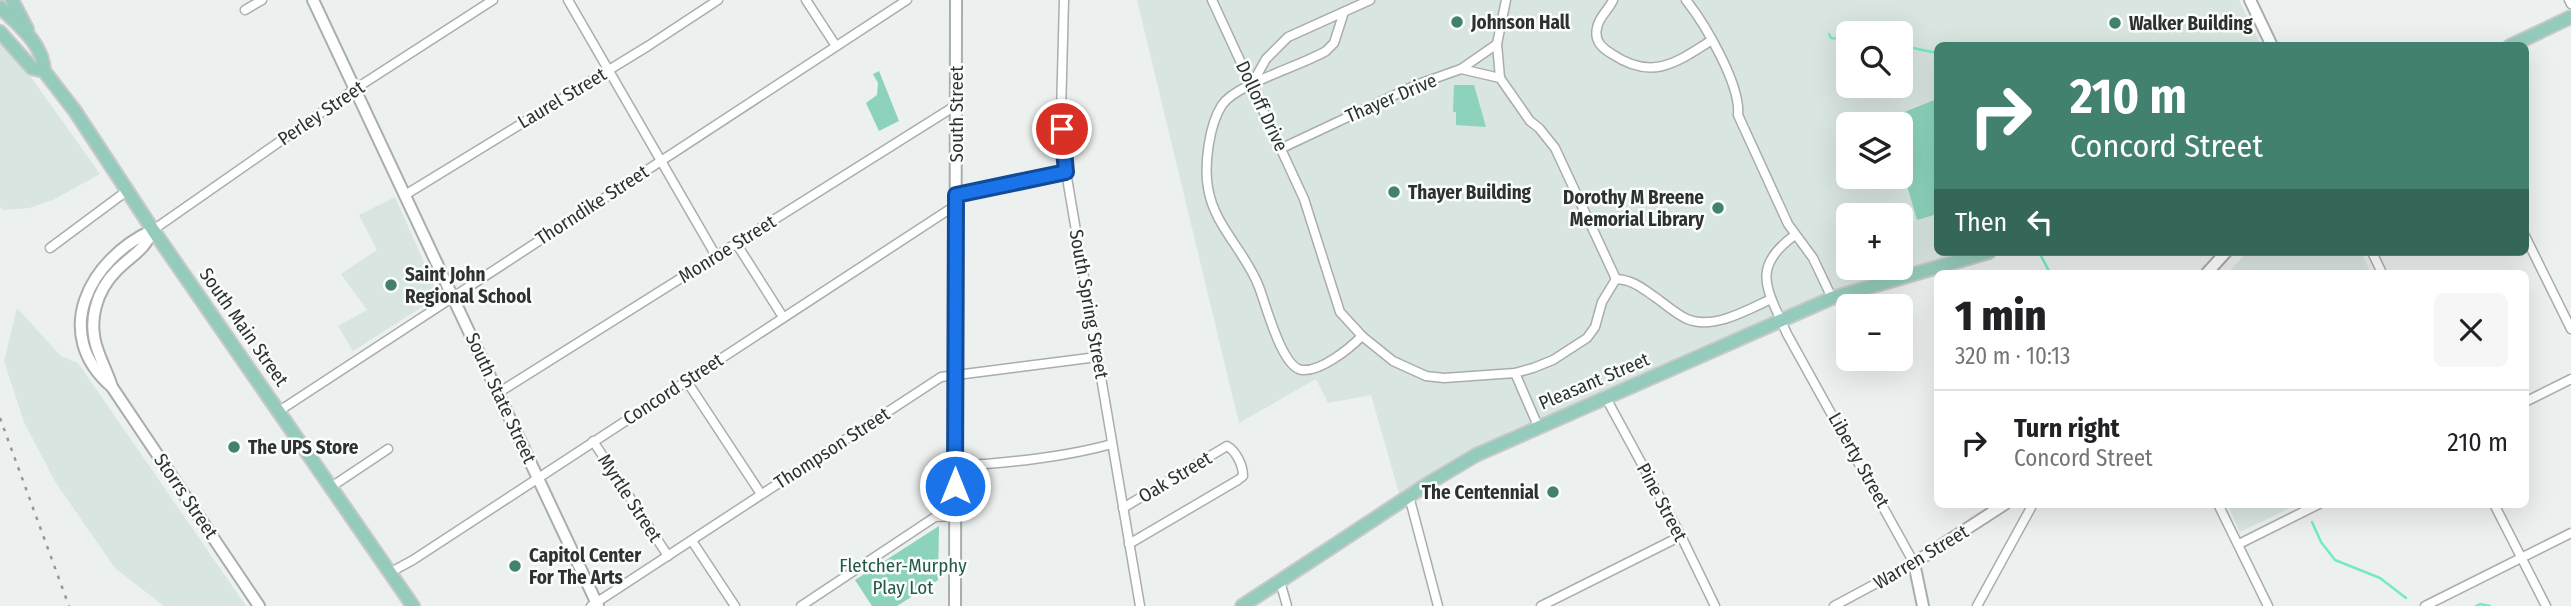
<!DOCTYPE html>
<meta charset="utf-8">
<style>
body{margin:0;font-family:"Fira Sans Condensed",sans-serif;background:#f6f6f6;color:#202124;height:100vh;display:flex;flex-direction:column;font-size:26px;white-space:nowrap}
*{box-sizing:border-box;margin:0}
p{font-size:23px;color:#757577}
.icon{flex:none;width:38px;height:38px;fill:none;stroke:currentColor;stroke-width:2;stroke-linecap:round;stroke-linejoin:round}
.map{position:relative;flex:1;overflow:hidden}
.panel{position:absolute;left:1934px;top:270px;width:595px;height:238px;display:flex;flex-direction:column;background:#fff;border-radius:10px;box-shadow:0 7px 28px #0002}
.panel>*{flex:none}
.top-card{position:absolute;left:1934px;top:42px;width:595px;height:214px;border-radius:10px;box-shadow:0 7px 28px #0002;background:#42816f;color:#fff;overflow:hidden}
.buttons{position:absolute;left:1836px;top:21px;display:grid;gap:14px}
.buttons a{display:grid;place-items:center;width:77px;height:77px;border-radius:10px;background:#fff;box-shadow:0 7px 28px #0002;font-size:35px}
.pin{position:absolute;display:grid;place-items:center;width:60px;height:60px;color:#fff;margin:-30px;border:4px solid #fff;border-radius:50%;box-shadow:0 2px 7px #0007}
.me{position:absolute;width:77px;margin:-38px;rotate:0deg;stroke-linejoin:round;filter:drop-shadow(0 0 5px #0008)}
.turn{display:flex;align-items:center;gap:24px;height:147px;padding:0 21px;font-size:32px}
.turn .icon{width:91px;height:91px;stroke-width:2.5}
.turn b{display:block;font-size:49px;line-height:60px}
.then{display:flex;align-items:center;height:66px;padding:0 21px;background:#0003;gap:14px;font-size:26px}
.round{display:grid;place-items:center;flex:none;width:74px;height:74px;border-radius:10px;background:#f6f6f6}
.head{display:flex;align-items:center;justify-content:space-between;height:119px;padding:0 21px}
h1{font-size:42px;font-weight:800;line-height:52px}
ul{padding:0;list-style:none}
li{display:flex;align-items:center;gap:21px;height:105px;padding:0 21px;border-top:2px solid #e0e0e0}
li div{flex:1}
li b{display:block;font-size:26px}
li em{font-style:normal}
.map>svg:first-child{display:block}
.built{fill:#d9e5e0;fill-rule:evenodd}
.green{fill:#8cd2bc}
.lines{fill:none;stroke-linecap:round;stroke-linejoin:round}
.stream{stroke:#77e9c9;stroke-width:2.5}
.street-casing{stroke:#a9adab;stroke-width:11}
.secondary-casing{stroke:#a9adab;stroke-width:14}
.primary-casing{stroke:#c9c9c9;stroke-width:16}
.street{stroke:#fff;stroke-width:8}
.secondary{stroke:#fff;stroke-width:10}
.primary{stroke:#95cbbc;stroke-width:12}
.rail{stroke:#959897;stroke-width:2.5;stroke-dasharray:3.5 7;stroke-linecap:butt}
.route-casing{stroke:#114b97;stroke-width:18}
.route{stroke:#1a73e8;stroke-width:12}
.poi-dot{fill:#42816f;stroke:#f9fefc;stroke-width:2.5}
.labels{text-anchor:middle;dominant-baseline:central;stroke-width:5;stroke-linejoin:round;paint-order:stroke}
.poi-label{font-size:19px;font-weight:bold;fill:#2f3130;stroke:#f9fefc;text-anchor:start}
.street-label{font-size:19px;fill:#2f3130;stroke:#f9fefc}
.park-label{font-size:19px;fill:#27584a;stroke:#f9fefc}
</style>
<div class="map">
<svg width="2571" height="606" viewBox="0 0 2571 606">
<rect width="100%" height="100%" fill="#ecf0ef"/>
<g class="built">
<path d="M1137,0h1102l22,45 -324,1v206h30l-127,37 -54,21 -157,71 -117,49 -77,41 -36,22 -28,-98 -43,8 -12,-24 -77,44zM1848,33h52v53h-52zM1848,124h52v53h-52zM1848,215h52v53h-52z"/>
<polygon points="0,40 28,73 100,174 53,200 29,208 4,210 0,207"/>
<polygon points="395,197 439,296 353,351 338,326 367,310 341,274 377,250 359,215"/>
<polygon points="2247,252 2361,252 2371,273 2228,273"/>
<polygon points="17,308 61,356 78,363 246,606 164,606 115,568 56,483 24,422 4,361"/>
<polygon points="2227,504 2298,504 2240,532"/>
</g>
<g class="green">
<polygon points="879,71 899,121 879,131 866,103 877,95 878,83 873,74"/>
<polygon points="1454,85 1474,85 1486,127 1456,125 1456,112 1453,112"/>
<polygon points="1937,99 1937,214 1917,220 1901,164 1900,124 1888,124 1887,119"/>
<polygon points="939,526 938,580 897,606 872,606 855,580"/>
</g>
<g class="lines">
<g class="stream">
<polyline points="1829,34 1831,38 1848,40"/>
<polyline points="1908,47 1937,53"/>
<polyline points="2039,252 2050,273"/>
<polyline points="2312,522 2321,542 2335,560 2380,578 2406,598"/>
<polyline points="2476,606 2480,604 2490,606"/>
</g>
<defs>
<g id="street">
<polyline points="568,0 716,256"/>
<polyline points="806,0 836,46"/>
<polyline points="1064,0 1061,113 1066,172 1140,606"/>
<polyline points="1212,0 1304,199 1340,312 1362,336 1393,361 1426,376 1444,378 1515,373 1533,368 1553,360 1587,338 1595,327 1602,302 1616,279"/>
<path d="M1613,0c-4,10 -14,16 -16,28 -3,13 5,20 15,26 40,27 64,9 100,-14"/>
<path d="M1686,0c19,24 55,85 52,115l50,109 25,34 19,40"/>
<polyline points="2569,0 2571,4"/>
<polyline points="245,10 262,0"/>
<path d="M1344,12l-10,31 -8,8c-25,15 -90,33 -104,54 -13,20 -18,60 -14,83 6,38 38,64 51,99 7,18 23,81 43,83 19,2 48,-22 60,-34"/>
<polyline points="1461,69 1500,78 1530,121 1539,128 1555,148 1616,279"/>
<polyline points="1500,78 1497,44 1506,0"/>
<polyline points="1252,84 1266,59 1288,37 1370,0"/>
<polyline points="1282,148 1416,85 1461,69 1497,44"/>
<polyline points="405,195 648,46 718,0"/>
<polyline points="956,195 1066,172"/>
<polyline points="153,230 355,89 493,0"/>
<path d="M1795,235c-46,33 -27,55 -8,99l127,229 -80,43"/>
<polyline points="2525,236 2571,329"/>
<polyline points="736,243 783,317"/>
<polyline points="50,248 128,190"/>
<polyline points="2372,252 2382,273"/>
<path d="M1616,279c17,1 26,9 39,18 10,7 21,17 32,22 26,11 61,-9 84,-20"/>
<polyline points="1515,373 1538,426"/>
<polyline points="686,380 761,494"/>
<polyline points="498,393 955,106"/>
<polyline points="1606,398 1681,536 1715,606"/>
<polyline points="2525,402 2571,379"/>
<polyline points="279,411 907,0"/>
<polyline points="593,441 668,556"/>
<path d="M956,466c52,-3 105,-8 156,-22"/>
<polyline points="331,487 388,449"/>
<polyline points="1409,496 1438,606"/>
<polyline points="2218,504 2268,606"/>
<polyline points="2494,504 2546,606"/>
<path d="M1123,508l104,-62c9,5 16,19 16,30l-5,4 -109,64"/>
<polyline points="692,541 735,606"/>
<polyline points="2239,544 2319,504"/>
<polyline points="391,572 413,560 956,205"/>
<polyline points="1280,581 1287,606"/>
<polyline points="591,606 941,377 1097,357"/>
<polyline points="801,606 935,517 955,516"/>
<polyline points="1541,606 1681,536"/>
<polyline points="1977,606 2033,504"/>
<polyline points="2425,606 2571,533"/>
</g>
<g id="secondary">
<polyline points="313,0 598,606"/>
<polyline points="2250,0 2272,46"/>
<path d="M153,230c-64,29 -103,104 -41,157l147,219"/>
<polyline points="2207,273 2226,252"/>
<path d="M112,387c-4,-13 -10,-24 -14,-36 -11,-29 -2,-60 19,-81 16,-16 26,-18 36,-40"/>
<polyline points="955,606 956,0"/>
<polyline points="1923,606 1914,563 2005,504"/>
</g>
<g id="primary">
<polyline points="12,0 27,29"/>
<path d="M0,7c18,18 43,36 44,64"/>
<polyline points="0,32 32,68 44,71 75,111 153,230 413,606"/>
<polyline points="2510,46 2571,17"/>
<polyline points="1242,606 1429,483 1476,455 1832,298 1989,252"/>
</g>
</defs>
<use href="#street" class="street-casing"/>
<use href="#secondary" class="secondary-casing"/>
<use href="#primary" class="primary-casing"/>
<use href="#street" class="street"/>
<use href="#secondary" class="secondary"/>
<use href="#primary" class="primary"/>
<polyline class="rail" points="0,418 69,606"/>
</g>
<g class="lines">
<defs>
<polyline id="route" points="955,486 956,195 1066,172 1062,129"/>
</defs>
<use href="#route" class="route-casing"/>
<use href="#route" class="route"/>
</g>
<g class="poi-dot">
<circle cx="1457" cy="22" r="7"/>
<circle cx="2115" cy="23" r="7"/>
<circle cx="1394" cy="192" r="7"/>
<circle cx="1718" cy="208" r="7"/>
<circle cx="391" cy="285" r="7"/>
<circle cx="234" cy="447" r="7"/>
<circle cx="1553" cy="492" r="7"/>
<circle cx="515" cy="566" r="7"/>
</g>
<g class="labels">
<g class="poi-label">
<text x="1471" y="22">Johnson Hall</text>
<text x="2129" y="23">Walker Building</text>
<text x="1408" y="192">Thayer Building</text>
<text x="1704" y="197" text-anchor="end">Dorothy M Breene<tspan x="1704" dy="22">Memorial Library</tspan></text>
<text x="405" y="274">Saint John<tspan x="405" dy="22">Regional School</tspan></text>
<text x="248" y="447">The UPS Store</text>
<text x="1539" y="492" text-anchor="end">The Centennial</text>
<text x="529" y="555">Capitol Center<tspan x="529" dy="22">For The Arts</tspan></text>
</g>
<g class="street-label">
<text transform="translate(562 98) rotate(-31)">Laurel Street</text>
<text transform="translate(1391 98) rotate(-23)">Thayer Drive</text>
<text transform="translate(1262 106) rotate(65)">Dolloff Drive</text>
<text transform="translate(321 113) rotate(-34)">Perley Street</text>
<text transform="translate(956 114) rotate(-90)">South Street</text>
<text transform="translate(592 205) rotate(-33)">Thorndike Street</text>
<text transform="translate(727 249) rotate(-32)">Monroe Street</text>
<text transform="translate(1089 304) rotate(80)">South Spring Street</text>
<text transform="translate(244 327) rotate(55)">South Main Street</text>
<text transform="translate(1594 381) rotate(-23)">Pleasant Street</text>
<text transform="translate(673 389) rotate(-33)">Concord Street</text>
<text transform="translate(501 398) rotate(65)">South State Street</text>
<text transform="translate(832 448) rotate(-33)">Thompson Street</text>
<text transform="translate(1859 460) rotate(61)">Liberty Street</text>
<text transform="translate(1175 477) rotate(-31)">Oak Street</text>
<text transform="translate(186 496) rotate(56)">Storrs Street</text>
<text transform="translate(630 498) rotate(57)">Myrtle Street</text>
<text transform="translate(1662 502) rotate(62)">Pine Street</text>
<text transform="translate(1921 557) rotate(-31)">Warren Street</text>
</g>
<g class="park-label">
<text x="903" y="565">Fletcher-Murphy<tspan x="903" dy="22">Play Lot</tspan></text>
</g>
</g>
</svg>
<div class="buttons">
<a><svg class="icon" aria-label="search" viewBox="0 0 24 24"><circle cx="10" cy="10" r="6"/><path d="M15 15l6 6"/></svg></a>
<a><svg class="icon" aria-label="layers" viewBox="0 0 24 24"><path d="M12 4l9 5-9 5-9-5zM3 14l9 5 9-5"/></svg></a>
<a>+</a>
<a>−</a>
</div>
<div class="pin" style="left:1062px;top:129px;background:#d93025"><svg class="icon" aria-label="arrive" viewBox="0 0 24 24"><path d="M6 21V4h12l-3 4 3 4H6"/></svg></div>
<svg class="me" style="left:955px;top:486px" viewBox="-20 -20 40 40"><circle r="17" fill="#1a73e8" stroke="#fff" stroke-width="3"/><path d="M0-11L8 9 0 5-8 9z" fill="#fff"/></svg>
<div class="top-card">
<div class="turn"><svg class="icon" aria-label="right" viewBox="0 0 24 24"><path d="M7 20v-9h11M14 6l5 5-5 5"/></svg><div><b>210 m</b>Concord Street</div></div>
<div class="then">Then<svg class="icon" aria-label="left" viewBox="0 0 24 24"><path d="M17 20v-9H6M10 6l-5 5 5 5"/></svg></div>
</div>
<section class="panel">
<div class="head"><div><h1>1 min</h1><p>320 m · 10:13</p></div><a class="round"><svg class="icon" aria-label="close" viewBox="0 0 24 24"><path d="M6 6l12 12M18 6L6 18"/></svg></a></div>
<ul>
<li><svg class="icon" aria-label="right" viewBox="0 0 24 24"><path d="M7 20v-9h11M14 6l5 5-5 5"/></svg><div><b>Turn right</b><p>Concord Street</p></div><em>210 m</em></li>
</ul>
</section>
</div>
